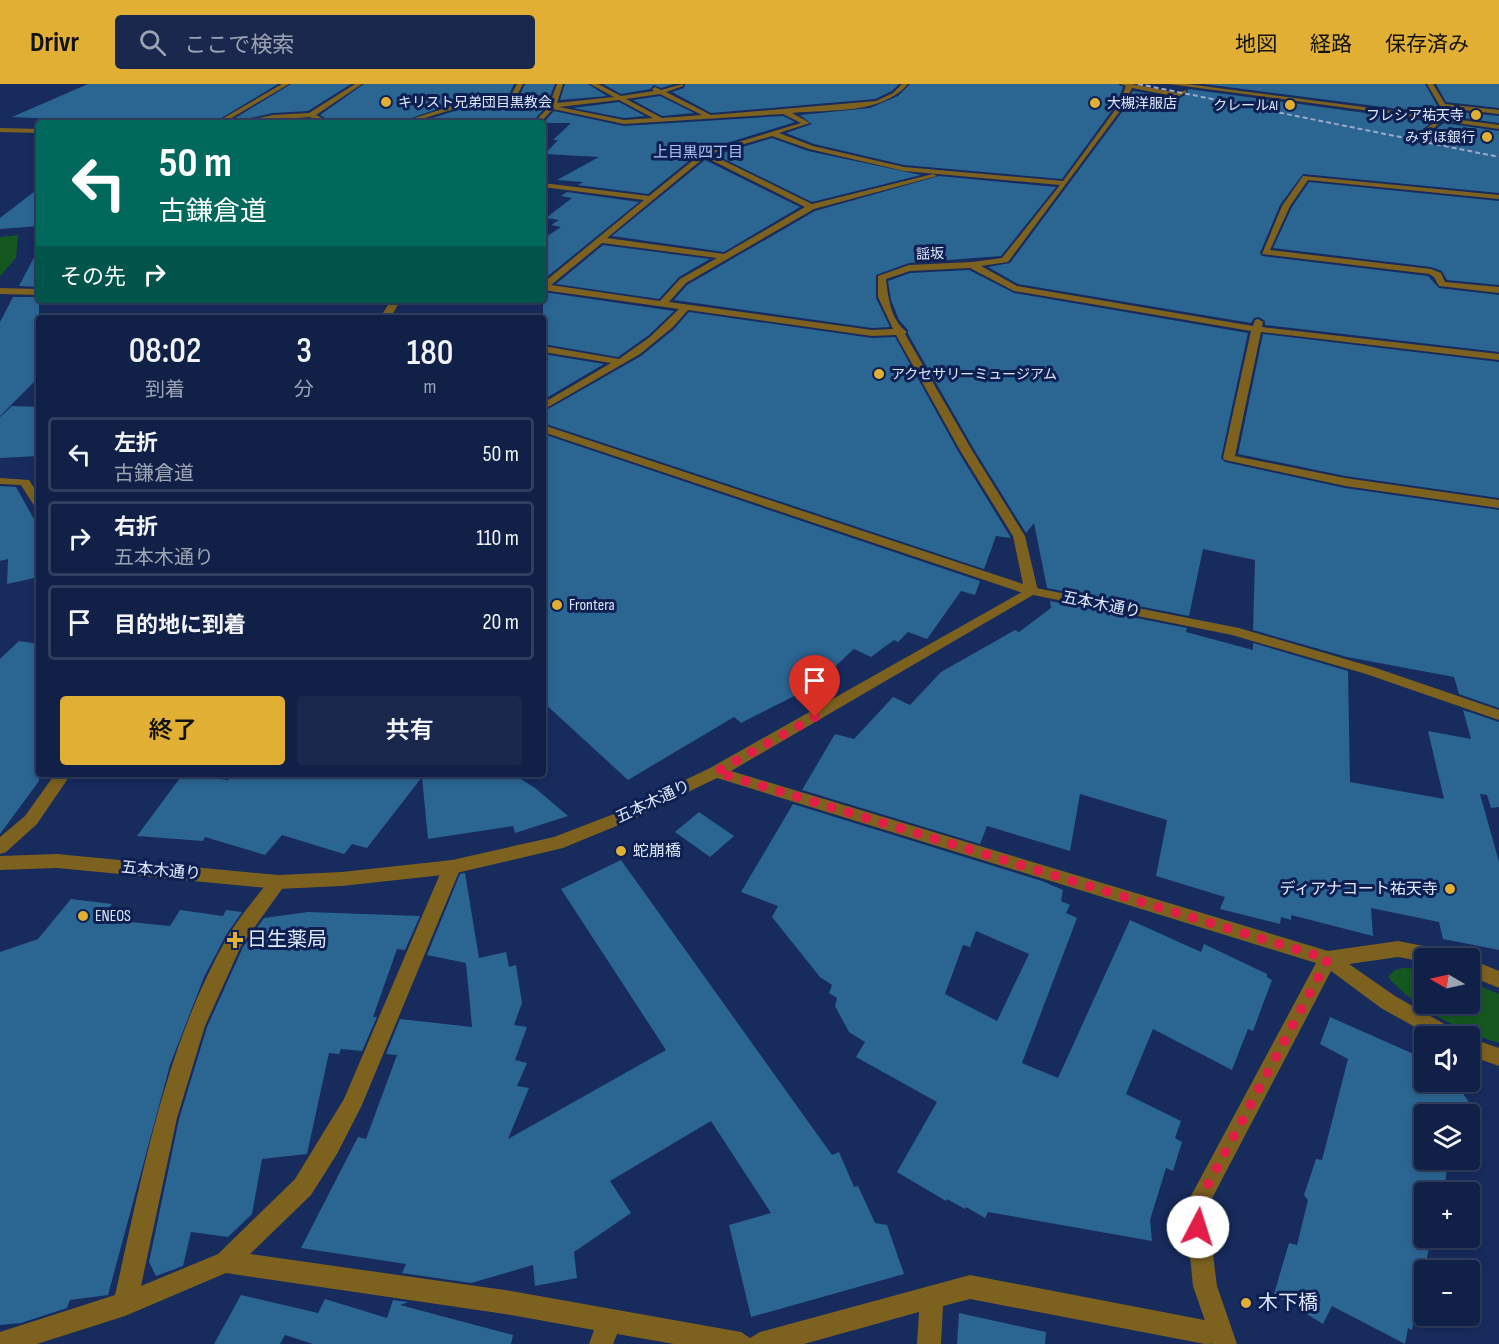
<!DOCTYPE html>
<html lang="ja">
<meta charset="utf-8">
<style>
body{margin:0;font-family:"Sofia Sans Condensed","Noto Sans JP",sans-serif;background:#1a284d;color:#f1f3f6;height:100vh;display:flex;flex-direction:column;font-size:22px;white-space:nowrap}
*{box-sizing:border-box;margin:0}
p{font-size:20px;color:#9ca3b3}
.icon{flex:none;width:33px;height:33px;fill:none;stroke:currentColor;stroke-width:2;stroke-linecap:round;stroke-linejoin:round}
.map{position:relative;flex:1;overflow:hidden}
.side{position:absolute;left:36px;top:231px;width:510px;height:462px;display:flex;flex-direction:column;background:#112046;border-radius:6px;box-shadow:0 3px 9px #0003,0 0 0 2px #303e5f}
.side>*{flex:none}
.guide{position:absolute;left:36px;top:36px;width:510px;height:183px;border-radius:6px;box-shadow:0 3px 9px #0003,0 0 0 2px #303e5f;background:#00695c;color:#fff;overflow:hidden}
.needle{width:39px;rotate:279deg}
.buttons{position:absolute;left:1414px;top:864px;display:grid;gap:12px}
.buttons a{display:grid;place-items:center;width:66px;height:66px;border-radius:6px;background:#112046;box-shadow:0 3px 9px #0003,0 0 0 2px #303e5f;font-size:30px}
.pin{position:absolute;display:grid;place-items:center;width:51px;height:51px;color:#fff;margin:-62px -26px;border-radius:50% 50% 50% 0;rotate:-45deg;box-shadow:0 0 6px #0007}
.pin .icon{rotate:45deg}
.me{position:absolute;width:66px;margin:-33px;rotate:5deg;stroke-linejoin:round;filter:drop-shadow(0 0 4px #0008)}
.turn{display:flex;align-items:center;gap:21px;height:126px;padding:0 24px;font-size:27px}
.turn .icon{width:78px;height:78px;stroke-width:2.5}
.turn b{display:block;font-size:42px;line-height:51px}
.then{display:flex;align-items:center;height:57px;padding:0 24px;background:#0003;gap:12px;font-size:22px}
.eta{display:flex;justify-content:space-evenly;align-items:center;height:102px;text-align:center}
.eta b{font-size:36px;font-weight:600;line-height:42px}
.cta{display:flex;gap:12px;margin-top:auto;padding:12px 24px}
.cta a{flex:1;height:69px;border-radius:6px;background:#e1af34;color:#111;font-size:24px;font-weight:600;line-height:69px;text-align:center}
.cta a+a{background:#1a284d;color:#f1f3f6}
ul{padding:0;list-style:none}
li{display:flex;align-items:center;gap:18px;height:75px;margin:0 12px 9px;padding:0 12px;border:3px solid #303e5f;border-radius:6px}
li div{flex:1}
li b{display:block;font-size:22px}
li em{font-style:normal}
header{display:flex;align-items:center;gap:36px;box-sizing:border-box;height:84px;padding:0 30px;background:#e1af34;color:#111}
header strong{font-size:28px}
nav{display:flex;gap:33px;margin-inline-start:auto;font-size:21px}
.search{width:420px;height:54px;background:#1a284d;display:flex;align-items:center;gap:15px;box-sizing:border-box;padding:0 21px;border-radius:6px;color:#9ca3b3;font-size:22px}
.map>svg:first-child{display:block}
.green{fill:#15581f}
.building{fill:#2b6592;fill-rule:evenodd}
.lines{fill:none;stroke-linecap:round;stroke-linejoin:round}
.minor{fill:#7c611f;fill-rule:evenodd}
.tertiary{fill:#7c611f;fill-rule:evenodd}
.rail{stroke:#9ca9c7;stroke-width:2;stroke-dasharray:5 3;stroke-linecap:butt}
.route{stroke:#e11d48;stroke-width:10;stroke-dasharray:0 18}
.poi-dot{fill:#e1af34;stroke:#0e2052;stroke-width:2}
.labels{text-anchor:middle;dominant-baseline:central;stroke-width:6;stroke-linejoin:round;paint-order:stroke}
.far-poi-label{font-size:14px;fill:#dfe8fc;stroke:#0e2052;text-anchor:start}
.far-street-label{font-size:14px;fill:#dfe8fc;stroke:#0e2052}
.far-neighbourhood-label{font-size:15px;fill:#abc2f4;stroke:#0e2052}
.poi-label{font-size:16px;fill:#dfe8fc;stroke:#0e2052;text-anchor:start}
.street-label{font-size:16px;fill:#dfe8fc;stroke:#0e2052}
.near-poi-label{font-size:20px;fill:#dfe8fc;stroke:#0e2052;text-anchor:start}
</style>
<header>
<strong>Drivr</strong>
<div class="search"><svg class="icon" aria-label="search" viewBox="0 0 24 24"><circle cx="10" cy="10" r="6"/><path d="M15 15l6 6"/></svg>ここで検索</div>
<nav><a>地図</a><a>経路</a><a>保存済み</a></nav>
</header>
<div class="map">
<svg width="1499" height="1260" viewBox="0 0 1499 1260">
<rect width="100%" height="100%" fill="#172b5d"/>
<g class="green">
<polygon points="18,151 16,174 0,192 0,153"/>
<path d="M1403,884l22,1v35h45v-22l29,12v49c-41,-13 -83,-34 -111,-66l7,-7z"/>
</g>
<g class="building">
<polygon points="88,0 278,0 213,39 144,39 12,33"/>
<polygon points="291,0 351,0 308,27 273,29 227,39"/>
<polygon points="364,0 514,0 507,15 472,13 397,39 334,39 320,31"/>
<polygon points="525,0 555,0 548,17 518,15"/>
<polygon points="565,0 588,0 607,12 560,16"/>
<polygon points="603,0 674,0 661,4 654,1 650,5 621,10"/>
<polygon points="685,0 899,0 892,7 875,15 711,29 672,8 684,4"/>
<polygon points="910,0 1118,0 1123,3 1116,21 1062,95 904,81 814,60 786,49 812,40 800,31 870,24 898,12"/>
<polygon points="1204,0 1425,0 1438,23 1438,30"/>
<polygon points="1436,0 1499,0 1499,24 1446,18"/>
<polygon points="1188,5 1432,38 1409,56 1412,63 1444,39 1499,47 1499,109 1303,90 1280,121 1260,169 1262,172 1428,192 1439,204 1499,211 1499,268 1265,241 1265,237 1259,233 1254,234 1251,239 1018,200 988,183 1010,179 1125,24 1133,7 1178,15 1187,10"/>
<polygon points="660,12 694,29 662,32 633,16"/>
<polygon points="619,18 645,32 624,34 573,24"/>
<polygon points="473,21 544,25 531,39 417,39"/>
<polygon points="554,27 624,42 783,32 795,38 701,67 648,110 578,101 583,98 557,96 599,73 545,70 558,56 553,56 571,39 543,39"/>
<polygon points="1448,27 1499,32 1499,39 1448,32"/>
<polygon points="772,54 808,67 921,91 812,118 716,71"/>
<polygon points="705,76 800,123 724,168 612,152"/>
<polygon points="939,92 1056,103 1001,172 909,179 876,191 876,214 890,243 872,244 674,216 687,201 815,127"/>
<polygon points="1309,98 1499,117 1499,201 1447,196 1442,187 1431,183 1273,164 1292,123"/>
<polygon points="39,104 39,142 0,145 0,134"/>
<polygon points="567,108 639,118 543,196 543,155 561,143 551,141 559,136 546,134 572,114 561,112"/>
<polygon points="603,161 710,175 679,193 659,215 556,200"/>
<polygon points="39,164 39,203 19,202"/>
<polygon points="969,186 1014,209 1248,249 1221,374 1225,378 1345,404 1499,426 1499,624 1459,610 1454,593 1347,573 1253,546 1255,476 1203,465 1189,532 1047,504 1034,439 1026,449 975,367 908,250 908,246 899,236 891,216 888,197 910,189"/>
<polygon points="543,208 674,227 649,251 618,273 543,260"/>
<polygon points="13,213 39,213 39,293 0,332 0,238"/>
<polygon points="689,228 872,254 895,253 959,369 1011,454 996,452 984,485 543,339 543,328 641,272 674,245"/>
<polygon points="1263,250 1499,278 1499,414 1345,392 1238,370"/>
<polygon points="543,270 604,280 543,316"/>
<polygon points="12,322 39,323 39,372 0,374 0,333"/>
<polygon points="543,350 980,497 975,511 961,507 927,555 908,548 898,558 894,556 871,573 854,565 814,602 741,639 734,633 628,696 543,618"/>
<polygon points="0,402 16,403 39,444 39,493 7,500 8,475 0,477"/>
<polygon points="1050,517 1187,544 1186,548 1253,566 1253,559 1348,587 1350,698 1444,715 1428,647 1471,655 1463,626 1499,638 1499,723 1491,724 1487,711 1480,710 1499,778 1499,866 1443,855 1439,838 1371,824 1373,852 1291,831 1291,836 1281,833 1280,840 1220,825 1225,813 1156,792 1167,736 1080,710 1070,767 987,742 980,760 802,706 835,650 854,655 893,613 910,621 941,588 1015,546 1019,548 1051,524"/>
<polygon points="19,557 39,560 39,697 0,750 0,575"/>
<polygon points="183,690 228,696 231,690 513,690 535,704 568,732 515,749 513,742 428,755 422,693 367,764 352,760 344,770 282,751 265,771 205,753 203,757 137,752"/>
<path d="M793,720l249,77 21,9 -2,11 9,4 -4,8 11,5 -55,145 36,15 72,-158 71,32 3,-8 63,30v3l5,3 -19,51 -5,-2 -16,41 -79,-41 -27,65 55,27 -6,17 7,4 -9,29 -7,-3 -16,52 2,21 -164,-29 -3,6 -19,-11 -1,2 -18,-10 -1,2 -49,-29 40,-70 -81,-45 9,-15 -16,-10 -14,-26 2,-8 -8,-5 3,-8 -12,-8 -48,-60 6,-11 -37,-14zM976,847l53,23 -32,67 -52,-27 18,-49 7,2z"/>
<polygon points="699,728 734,752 710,773 675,748"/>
<polygon points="621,776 832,1071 839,1068 854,1103 858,1102 875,1139 887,1141 904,1190 751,1233 729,1141 771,1129 711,1037 610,1097 631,1129 574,1168 577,1194 535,1202 533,1181 471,1199 402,1189 406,1180 301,1164 358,1053 366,1055 397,971 386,970 400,935 472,943 466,879 427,871 460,790 465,789 479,874 506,868 509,883 516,881 522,919 514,941 527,943 515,976 527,979 517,1002 529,1004 508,1055 666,966 561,805"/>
<polygon points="71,815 112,820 100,835 170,842 180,826 223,832 226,826 242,828 226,851 204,893 170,981 108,1211 70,1216 67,1224 21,1239 0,1241 0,868 38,855"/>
<polygon points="308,828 420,832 405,866 397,865 373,933 377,933 362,967 341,965 339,970 329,969 307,1070 262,1075 252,1130 228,1153 191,1148 183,1182 156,1192 149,1178 179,1035 207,943 243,863 264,834"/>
<polygon points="1330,933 1425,975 1425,998 1468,998 1464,1011 1477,1030 1425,1030 1425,1076 1448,1076 1444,1108 1425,1108 1425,1154 1431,1154 1412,1246 1408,1244 1405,1260 1332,1222 1323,1240 1274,1210 1289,1159 1297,1161 1308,1116 1304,1111 1316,1075 1322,1076 1348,975 1320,960"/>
<polygon points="241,1211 318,1229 325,1215 387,1234 393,1216 408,1218 400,1221 513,1251 511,1260 313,1260 285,1251 280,1260 214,1260"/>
<polygon points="959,1229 1046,1248 1045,1260 957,1260"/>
</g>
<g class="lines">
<g class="minor">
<polygon points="282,0 289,0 223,39 215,39"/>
<polygon points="355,0 362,0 316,31 332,39 324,39 310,33 234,39 273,31 309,29"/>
<path d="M517,0h6l-9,17 36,2 7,-19h6l-6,19 57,-6 -24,-13h8l23,12 33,-5 -2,-2 3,-2 6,3 22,-6v2l-17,6 45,23 165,-14 17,-8 9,-9h6c-27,31 -78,25 -116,29l18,10 -31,10 34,13 91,21 159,14 55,-75 8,-20 -6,-2h12l45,9 9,-3v2l-8,5 -46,-9 -9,19 -115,155 -27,4 36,20 236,40 2,-6 3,-1 5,3 -1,5 237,27v6l-238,-28 -26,124 110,22 154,22v8l-154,-22 -120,-26 -2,-2 28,-127 -237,-40 -44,-23 -60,3 -24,8c2,18 5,42 21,53l-2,2 68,118 52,84 13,55 -2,3h-10l-483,-162v-7l480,159 -10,-48 -52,-84 -65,-117 -24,1 -184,-26 -15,17 -33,27 -97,56v-7l68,-40 -68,-11v-6l76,13 31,-22 29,-28 -136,-19v-7l101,-83 -101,-13v-4l106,13 53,-43 99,-30 -18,-9 -159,10 -71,-15 -13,14h-7l16,-16 -76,-4 -64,20h-10l74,-24 35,2zM660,10l42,21 -40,3 -36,-19zM619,16l34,18 -29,2 -65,-13zM772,52l37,13 95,22 156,14 -58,73 -30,4 -63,3 -31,11v21l15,32 -21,1 -203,-28 17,-19 128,-74 123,-33 -4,-2 -121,30 -102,-50zM705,73l100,50 -81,47 -117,-16zM602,159l115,15 -37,21 -20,22 -109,-16z"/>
<polygon points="1169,0 1187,0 1440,33 1440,22 1427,0 1433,0 1445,20 1499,26 1499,30 1446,24 1446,34 1499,41 1499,45 1443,37 1412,61 1410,58 1437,36"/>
<polygon points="0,44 39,45 39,49 0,48"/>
<polygon points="1303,92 1499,111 1499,115 1308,96 1290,122 1270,166 1431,185 1441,189 1445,198 1499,203 1499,209 1439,202 1434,193 1429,190 1262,170 1282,122"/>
<polygon points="0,204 39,205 39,211 0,210"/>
<polygon points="391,216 401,216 390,234 380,234"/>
<polygon points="0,394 29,396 39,411 39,424 35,423 21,401 0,400"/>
<polygon points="55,690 71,690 37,740 6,768 0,770 0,753 25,732"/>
<path d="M452,776l6,2 3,5 -99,238 -25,49 -26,41 -61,59 261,37 230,41 9,6 10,-6 210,-57 250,48 8,4 4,8 -4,8 -23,1 -235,-45 -27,7 -2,38h-24l2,-32 -115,32h-130l-57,-10 -4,10h-24l5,-14 -83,-15 -285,-42 -101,43 -88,28h-37v-12l115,-37c28,-122 50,-249 113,-359 13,-21 29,-40 44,-59l6,-2 6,2 3,5 -46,64 -36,80 -28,92 -36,168 77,-32 77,-75 49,-80 99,-232 3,-5z"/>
</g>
<g class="tertiary">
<polygon points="1031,503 1239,544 1376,584 1499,626 1499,636 1366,590 1232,551 1033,511 731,687 1328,867 1398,857 1455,868 1457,874 1425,874 1425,878 1398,873 1349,880 1395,912 1455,946 1458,952 1431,952 1381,924 1331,887 1207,1124 1217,1202 1237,1260 1213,1260 1193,1202 1185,1123 1316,879 717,694 626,738 563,764 452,790 342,802 278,805 57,784 0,786 0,772 57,770 278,791 342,788 452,776 554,753 614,730 710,684"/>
<polygon points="1470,875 1499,887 1499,904 1470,892"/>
<polygon points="1470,954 1499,964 1499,982 1470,972"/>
</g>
<polyline class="rail" points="1138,0 1499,73"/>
</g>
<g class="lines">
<polyline class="route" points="815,633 716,688 1328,875 1196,1123 1198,1143"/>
</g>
<g class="poi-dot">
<circle cx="386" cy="18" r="6"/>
<circle cx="1095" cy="19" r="6"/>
<circle cx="1290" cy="21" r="6"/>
<circle cx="1476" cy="31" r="6"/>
<circle cx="1487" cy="53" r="6"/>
<circle cx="879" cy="290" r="6"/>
<circle cx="557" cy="521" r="6"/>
<circle cx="621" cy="767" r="6"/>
<circle cx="1450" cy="805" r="6"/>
<circle cx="83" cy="832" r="6"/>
<path d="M232 847h6v6h6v6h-6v6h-6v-6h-6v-6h6z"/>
<circle cx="1246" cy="1219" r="6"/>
</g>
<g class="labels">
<g class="far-poi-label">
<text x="398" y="18">キリスト兄弟団目黒教会</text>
<text x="1107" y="19">大槻洋服店</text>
<text x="1278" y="21" text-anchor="end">クレールAI</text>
<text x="1464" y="31" text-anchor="end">フレシア祐天寺</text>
<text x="1475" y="53" text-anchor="end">みずほ銀行</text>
<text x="891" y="290">アクセサリーミュージアム</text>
</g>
<g class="far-street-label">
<text transform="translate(930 170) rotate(-2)">謡坂</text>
</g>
<g class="far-neighbourhood-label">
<text x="698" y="68">上目黒四丁目</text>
</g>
<g class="poi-label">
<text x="569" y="521">Frontera</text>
<text x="633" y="767">蛇崩橋</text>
<text x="1438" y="805" text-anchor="end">ディアナコート祐天寺</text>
<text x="95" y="832">ENEOS</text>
</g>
<g class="street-label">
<text transform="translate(1101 521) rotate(11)">五本木通り</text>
<text transform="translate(653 718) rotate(-25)">五本木通り</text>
<text transform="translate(161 787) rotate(5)">五本木通り</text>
</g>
<g class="near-poi-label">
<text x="247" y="856">日生薬局</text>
<text x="1258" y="1219">木下橋</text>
</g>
</g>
</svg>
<div class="buttons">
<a><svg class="needle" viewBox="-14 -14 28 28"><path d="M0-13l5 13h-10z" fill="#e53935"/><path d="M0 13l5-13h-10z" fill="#9ca3b3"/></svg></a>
<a><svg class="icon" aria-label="sound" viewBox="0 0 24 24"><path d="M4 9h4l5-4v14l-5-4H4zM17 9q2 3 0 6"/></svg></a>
<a><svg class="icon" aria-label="layers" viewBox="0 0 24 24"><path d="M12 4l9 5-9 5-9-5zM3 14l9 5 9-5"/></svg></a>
<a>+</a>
<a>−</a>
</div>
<div class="pin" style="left:815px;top:633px;background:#d93025"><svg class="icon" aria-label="arrive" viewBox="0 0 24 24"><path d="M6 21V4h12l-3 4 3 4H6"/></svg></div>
<svg class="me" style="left:1198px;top:1143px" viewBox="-20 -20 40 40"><circle r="19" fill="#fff"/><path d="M0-13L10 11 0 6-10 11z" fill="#e11d48"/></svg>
<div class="guide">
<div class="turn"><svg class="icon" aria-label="left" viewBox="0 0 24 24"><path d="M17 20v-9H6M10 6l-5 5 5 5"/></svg><div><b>50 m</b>古鎌倉道</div></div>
<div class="then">その先<svg class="icon" aria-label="right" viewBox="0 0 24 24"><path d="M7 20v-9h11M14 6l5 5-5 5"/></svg></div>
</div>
<section class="side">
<div class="eta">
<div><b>08:02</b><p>到着</p></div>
<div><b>3</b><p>分</p></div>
<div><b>180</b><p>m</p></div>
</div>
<ul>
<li><svg class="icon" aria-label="left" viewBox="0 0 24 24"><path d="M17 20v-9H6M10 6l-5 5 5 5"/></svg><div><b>左折</b><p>古鎌倉道</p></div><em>50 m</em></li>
<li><svg class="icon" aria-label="right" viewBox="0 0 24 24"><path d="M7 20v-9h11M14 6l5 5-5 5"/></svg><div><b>右折</b><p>五本木通り</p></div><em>110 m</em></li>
<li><svg class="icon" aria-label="arrive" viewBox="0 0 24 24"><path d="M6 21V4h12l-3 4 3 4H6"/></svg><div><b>目的地に到着</b></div><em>20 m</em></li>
</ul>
<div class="cta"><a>終了</a><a>共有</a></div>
</section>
</div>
